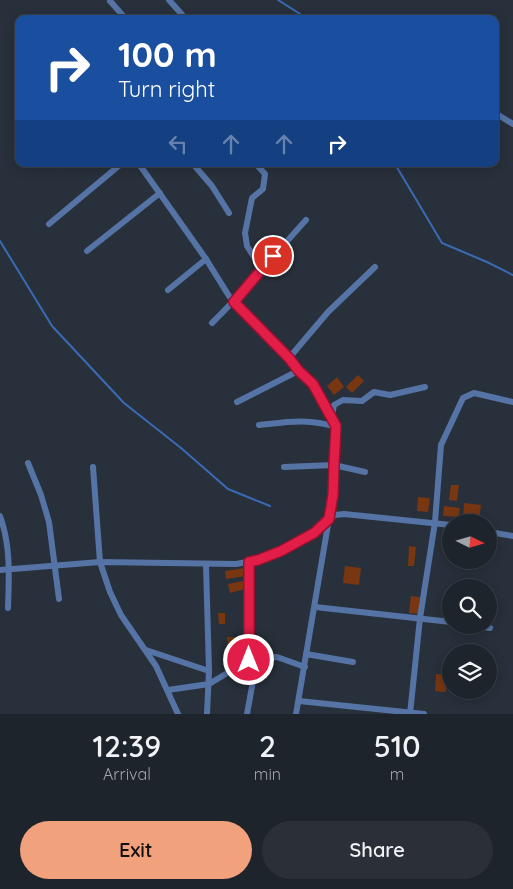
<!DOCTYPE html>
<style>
body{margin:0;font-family:Quicksand,sans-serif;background:#2b3038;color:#f1f3f6;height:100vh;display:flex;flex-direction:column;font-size:19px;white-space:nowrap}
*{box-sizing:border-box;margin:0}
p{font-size:16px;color:#a1a4a9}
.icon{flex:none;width:28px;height:28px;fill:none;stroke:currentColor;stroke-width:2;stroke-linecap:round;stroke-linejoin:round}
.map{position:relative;height:714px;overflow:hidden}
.panel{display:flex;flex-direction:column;background:#1e242c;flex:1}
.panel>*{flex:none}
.top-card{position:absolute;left:15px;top:15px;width:484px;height:152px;border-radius:10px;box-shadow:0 2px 12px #0003,0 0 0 1px #3c4148;background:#1a4fa0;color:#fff;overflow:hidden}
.needle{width:32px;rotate:95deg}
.controls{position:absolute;left:442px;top:514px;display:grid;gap:10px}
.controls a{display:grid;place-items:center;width:55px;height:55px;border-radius:50%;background:#1e242c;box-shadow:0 2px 12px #0003,0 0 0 1px #3c4148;font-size:25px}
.pin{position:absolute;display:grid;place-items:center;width:42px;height:42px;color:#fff;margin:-21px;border:2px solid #fff;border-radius:50%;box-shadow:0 1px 5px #0007}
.me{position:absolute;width:55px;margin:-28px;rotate:0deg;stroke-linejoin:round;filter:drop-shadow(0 0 4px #0008)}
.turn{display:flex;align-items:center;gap:18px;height:105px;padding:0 20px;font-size:22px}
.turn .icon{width:65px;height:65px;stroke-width:2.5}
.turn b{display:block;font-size:35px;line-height:42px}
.lanes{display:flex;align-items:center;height:48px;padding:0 20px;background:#0003;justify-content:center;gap:25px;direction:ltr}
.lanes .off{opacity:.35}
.eta{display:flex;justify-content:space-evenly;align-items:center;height:85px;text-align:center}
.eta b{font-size:30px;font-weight:600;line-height:35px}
.action{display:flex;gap:10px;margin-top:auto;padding:10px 20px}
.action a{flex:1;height:58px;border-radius:30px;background:#f1a17b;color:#111;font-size:20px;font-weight:600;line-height:58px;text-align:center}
.action a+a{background:#2b3038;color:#f1f3f6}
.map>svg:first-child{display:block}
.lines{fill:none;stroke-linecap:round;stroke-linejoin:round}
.stream{stroke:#3b6ab5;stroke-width:2}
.building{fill:#783611}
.street{stroke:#5574a5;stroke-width:6}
.route-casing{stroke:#92132f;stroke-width:12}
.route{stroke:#e11d48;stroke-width:9}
</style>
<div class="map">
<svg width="513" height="714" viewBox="0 0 513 714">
<rect width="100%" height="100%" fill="#28303b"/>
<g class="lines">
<g class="stream">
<polyline points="278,0 308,19"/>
<polyline points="395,164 442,243 487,262 513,275"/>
<polyline points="0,241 52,326 124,403 181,448 228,489 270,506"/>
</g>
</g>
<g class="building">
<polygon points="358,375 364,381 352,393 346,387"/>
<polygon points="337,377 344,387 334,395 327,386"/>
<polygon points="451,485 459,485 457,501 449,500"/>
<polygon points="418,497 430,498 428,512 417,511"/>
<polygon points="464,503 481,505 479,520 463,519"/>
<polygon points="444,506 460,508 459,517 443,516"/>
<polygon points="409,546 416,547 414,566 408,566"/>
<polygon points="345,566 361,568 359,585 343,583"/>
<polygon points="245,568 246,576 226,579 225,571"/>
<polygon points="243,581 245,589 230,593 228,584"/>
<polygon points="411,596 420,597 419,614 409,613"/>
<polygon points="218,613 225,613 225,624 219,624"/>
<polygon points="227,637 236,637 237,650 228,651"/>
<polygon points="436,674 447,675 446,692 435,691"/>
</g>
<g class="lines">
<g class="street">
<polyline points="169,0 186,19"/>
<polyline points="110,1 126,19"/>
<polyline points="495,113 513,124"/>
<polyline points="139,164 206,259 229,296 289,358 298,371 313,384 332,416 336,427 333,495 296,714"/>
<polyline points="193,164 212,186 229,213"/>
<polyline points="256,164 265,174 263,189 252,198 245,233 247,246 261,268"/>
<polyline points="61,165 63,164"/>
<polyline points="49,224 121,164"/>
<polyline points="87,251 160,193"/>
<polyline points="168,290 206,259"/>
<path d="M212,323c33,-32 63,-69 94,-103"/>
<polyline points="289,358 328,312 375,267"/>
<polyline points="237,402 298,371"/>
<polyline points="332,416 334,405 343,400 362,401 374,392 390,395 425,387"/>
<path d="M259,425c28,-3 49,-7 77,2"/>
<polyline points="28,463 41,495 49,522 59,599"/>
<polyline points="93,467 100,562 110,592 121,615 156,666 178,714"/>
<polyline points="284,467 334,465 365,472"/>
<path d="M0,516c11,30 9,61 8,92"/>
<polyline points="489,532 513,536"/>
<polyline points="206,565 209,671 207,714"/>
<polyline points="0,570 100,562 236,564 258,560 281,551 314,533 335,515 344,514 451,525"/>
<polyline points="315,607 451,622"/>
<polyline points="471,625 490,628"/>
<polyline points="146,650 209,671"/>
<polyline points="306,654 353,662"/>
<polyline points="168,690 209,684 249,660 260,658 277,657 305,667"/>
<polyline points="299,701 424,714"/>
<polyline points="247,714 253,681 249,660 249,561"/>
<polyline points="410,714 420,618 435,522 441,445 463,398 474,393 513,402"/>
</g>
</g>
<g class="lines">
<defs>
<polyline id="route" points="249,660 249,562 258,560 281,551 314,533 329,519 333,495 334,465 336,426 313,384 298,370 289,358 234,302 273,256"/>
</defs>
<use href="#route" class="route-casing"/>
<use href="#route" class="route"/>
</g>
</svg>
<div class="controls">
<a><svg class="needle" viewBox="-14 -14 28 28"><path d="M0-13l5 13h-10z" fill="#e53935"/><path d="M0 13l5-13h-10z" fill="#a1a4a9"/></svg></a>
<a><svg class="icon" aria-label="search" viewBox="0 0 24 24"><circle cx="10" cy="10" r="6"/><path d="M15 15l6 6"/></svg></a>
<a><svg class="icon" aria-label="layers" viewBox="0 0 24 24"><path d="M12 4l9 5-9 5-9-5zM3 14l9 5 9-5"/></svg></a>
</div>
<div class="pin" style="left:273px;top:256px;background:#d93025"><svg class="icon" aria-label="arrive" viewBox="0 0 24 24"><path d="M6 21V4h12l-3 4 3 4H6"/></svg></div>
<svg class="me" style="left:249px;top:660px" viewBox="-20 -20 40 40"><circle r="17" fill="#e11d48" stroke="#fff" stroke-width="3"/><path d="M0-11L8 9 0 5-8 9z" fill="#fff"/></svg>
<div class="top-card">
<div class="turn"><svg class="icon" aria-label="right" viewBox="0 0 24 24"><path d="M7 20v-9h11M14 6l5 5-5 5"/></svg><div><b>100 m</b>Turn right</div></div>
<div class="lanes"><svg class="icon off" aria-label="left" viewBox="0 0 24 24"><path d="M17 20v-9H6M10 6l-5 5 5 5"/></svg><svg class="icon off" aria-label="ahead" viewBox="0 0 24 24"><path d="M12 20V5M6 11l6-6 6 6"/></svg><svg class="icon off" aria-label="ahead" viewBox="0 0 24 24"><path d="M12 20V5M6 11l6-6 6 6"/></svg><svg class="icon" aria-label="right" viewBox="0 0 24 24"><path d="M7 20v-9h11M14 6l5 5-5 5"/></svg></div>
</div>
</div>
<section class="panel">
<div class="eta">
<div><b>12:39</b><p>Arrival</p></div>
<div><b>2</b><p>min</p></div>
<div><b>510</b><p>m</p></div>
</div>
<div class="action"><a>Exit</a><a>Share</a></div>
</section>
